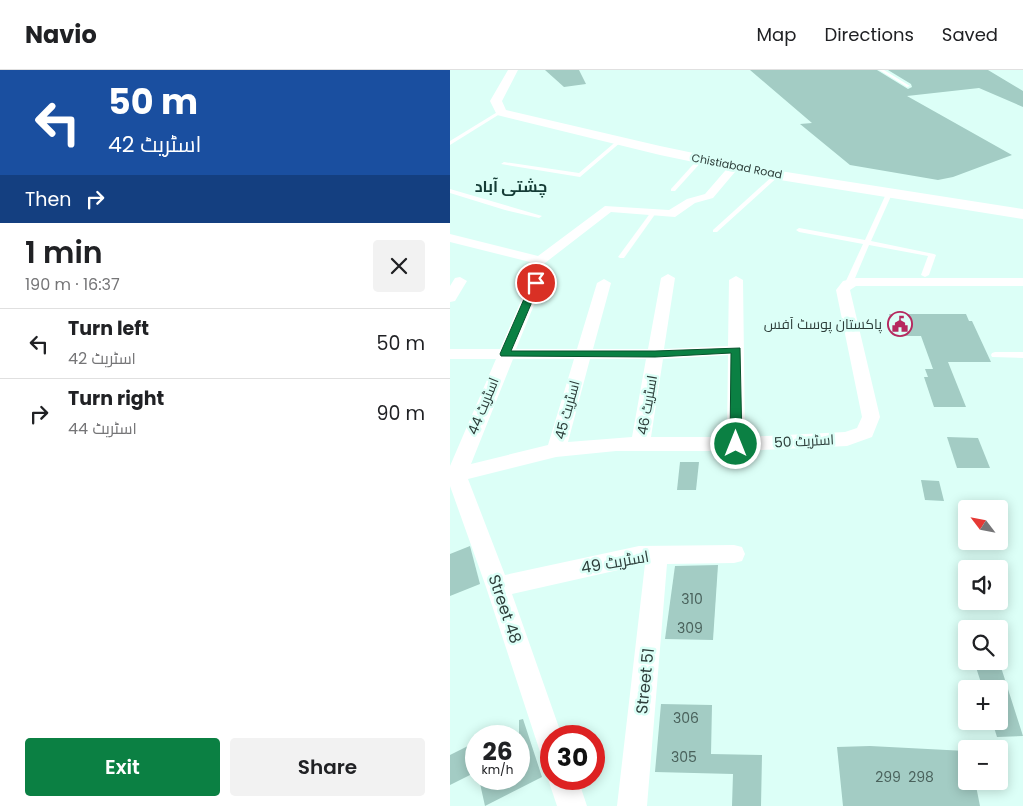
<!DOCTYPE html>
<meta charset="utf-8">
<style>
body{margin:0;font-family:Poppins,Cairo,sans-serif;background:#f2f2f2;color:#202124;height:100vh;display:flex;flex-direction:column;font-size:19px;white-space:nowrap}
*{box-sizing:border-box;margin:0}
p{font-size:16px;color:#757577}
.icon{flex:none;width:28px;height:28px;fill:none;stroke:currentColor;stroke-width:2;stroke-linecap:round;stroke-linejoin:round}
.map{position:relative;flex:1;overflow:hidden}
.side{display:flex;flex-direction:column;background:#fff;width:450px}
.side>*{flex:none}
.guide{background:#1a4fa0;color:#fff;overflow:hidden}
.needle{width:32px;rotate:302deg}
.tools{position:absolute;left:508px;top:430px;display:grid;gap:10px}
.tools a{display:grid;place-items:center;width:50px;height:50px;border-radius:5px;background:#fff;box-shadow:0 2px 12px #0003;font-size:25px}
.speed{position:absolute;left:15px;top:655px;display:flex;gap:10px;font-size:25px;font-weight:700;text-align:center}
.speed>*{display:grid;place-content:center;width:65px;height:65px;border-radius:50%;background:#fff;box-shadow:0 2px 12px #0003;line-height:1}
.speed small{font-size:12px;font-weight:400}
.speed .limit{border:8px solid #d22;background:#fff;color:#111}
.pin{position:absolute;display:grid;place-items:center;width:42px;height:42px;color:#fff;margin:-21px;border:2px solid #fff;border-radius:50%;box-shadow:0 1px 5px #0007}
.me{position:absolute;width:55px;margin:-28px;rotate:0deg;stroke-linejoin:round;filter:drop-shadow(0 0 4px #0008)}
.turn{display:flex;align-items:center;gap:18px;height:105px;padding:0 25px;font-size:22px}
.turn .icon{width:65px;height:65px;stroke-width:2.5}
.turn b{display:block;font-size:35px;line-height:42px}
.then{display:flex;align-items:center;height:48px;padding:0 25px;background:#0003;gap:10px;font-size:19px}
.round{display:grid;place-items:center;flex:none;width:52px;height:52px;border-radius:5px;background:#f2f2f2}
.summary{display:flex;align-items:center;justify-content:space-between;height:85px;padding:0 25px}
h1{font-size:30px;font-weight:600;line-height:38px}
.action{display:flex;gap:10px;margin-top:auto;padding:10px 25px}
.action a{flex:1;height:58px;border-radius:5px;background:#0b8043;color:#fff;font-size:20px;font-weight:600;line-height:58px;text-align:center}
.action a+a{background:#f2f2f2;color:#202124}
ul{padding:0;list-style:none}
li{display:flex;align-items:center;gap:15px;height:70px;padding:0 25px;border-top:1px solid #e0e0e0}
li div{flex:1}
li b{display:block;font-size:19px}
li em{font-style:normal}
header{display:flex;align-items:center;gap:30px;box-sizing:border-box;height:70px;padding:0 25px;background:#fff;border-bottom:1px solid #e0e0e0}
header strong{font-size:24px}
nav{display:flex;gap:28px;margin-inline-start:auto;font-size:18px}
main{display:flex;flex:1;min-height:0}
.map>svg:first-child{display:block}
.building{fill:#a3ccc4}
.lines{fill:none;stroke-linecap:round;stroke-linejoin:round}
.lane{fill:#fff;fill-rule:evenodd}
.street{fill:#fff;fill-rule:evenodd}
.secondary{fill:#fff;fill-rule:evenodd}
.route{fill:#0b8043;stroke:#07532c}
.labels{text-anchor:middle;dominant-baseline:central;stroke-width:5;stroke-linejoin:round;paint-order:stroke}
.far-street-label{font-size:11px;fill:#2d3e3a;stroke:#dcfff7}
.poi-label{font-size:14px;fill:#2d3e3a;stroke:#dcfff7;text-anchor:end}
.street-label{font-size:14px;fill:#2d3e3a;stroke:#dcfff7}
.near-number-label{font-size:14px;fill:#4a625c}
.far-district-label{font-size:16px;font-weight:bold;fill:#153c36;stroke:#dcfff7}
.near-street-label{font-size:16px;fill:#2d3e3a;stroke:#dcfff7}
</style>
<header>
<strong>Navio</strong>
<nav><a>Map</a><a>Directions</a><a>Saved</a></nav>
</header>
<main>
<section class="side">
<div class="guide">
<div class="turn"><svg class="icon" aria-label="left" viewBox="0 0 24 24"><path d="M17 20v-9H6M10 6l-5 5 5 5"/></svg><div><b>50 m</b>اسٹریٹ 42</div></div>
<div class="then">Then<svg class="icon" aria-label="right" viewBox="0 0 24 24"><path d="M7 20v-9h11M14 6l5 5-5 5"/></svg></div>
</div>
<div class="summary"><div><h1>1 min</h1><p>190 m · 16:37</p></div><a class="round"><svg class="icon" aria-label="close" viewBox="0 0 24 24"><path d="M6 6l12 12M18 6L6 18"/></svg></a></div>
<ul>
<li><svg class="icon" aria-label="left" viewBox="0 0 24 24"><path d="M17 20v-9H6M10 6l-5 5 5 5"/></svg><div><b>Turn left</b><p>اسٹریٹ 42</p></div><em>50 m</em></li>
<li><svg class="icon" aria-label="right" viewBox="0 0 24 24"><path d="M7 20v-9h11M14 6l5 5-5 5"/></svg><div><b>Turn right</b><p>اسٹریٹ 44</p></div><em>90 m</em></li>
</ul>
<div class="action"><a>Exit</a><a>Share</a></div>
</section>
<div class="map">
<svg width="573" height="736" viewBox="0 0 573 736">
<rect width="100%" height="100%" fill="#dcfff7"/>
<g class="building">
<polygon points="95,0 129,0 136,14 114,17"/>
<polygon points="300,0 427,0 458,19 462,17 461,14 438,0 538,0 573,21 573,37 529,18 457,26 562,85 503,107 488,110 400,95 350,54 362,53"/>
<polygon points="439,244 516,244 519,251 522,251 541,292 498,292 516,337 484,337 474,307 478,307 475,299 483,299 471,266 444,266"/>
<polygon points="497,367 528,368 540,398 507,398"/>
<polygon points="230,392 249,392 246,420 227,420"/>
<polygon points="471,410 489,411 494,431 475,430"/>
<polygon points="20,476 30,514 0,526 0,484"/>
<polygon points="268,495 263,570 215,569 225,496"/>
<polygon points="524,591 549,591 573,666 547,667 542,651 549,651 549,619 533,619"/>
<polygon points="211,634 262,635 261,684 312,685 311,736 282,736 283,704 205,702"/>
<polygon points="73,649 92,707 35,736 29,709 69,709 69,650"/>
<polygon points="26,672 26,702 0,715 0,685"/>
<polygon points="420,676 516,681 516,711 525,711 530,736 393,736 387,677"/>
</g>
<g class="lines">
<g class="lane">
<polygon points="429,0 434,0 460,16 457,17"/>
<polygon points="49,41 53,42 0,75 0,71"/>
<polygon points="169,69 171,72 130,107 51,94 54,92 129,103"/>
<polygon points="249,88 254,89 225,121 221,121 221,119"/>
<polygon points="326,103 331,104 267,162 263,162 263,160"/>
<polygon points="0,119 92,146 89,148 55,140 0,123"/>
<polygon points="439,122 442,124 421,171 484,184 486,185 479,205 475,207 471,205 478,186 419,175 403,213 399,215 396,215 395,213 413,174 349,162 346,160 349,158 415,170 436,124"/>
<polygon points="201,142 206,143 174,188 170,188 168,187"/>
<polygon points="545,282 573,282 573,288 542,287 541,285 542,283"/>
</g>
<g class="street">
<polygon points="285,93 290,96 263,128 245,133 225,147 161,142 82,203 77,204 70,200 80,192 0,172 0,164 88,186 155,136 219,140 237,129 255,124 281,94"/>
<path d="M218,204l7,4 -11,71 64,-3 1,-66 7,-4 7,4 2,157 100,-5 12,-4 5,-11 -26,-127 7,-9 13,-3h167v8h-167l-6,4 30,127 -8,20 -25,9 -104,5h-127l-60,6 -88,22 37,96 134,-29 95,-1 8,2 3,7 -3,7 -8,2 -67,1 -20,242h-30l28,-242 -133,30 50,142h-11v23l-10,-4 -55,-168 -36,-101v-20l46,-107h-46v-10h50l29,-66 7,-4 7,4 -27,66h61l20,-66 7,-4 7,4 -18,66h55l13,-71zM278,285l-1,82h-76l12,-78zM63,289h61l-26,86 -77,19zM140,289h56l-14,78 -64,5z"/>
<polygon points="10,207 17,211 5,231 0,232 0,216 5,208"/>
<polygon points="101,702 101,709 128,709 137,736 107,736 98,709"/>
</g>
<polygon class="secondary" points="58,0 68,0 52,31 56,40 210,76 330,101 573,139 573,149 330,110 210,85 47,45 40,31"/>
</g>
<polygon class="route" points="86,210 90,213 61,281 205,281 290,278 292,374 290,377 282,377 280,374 281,283 205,287 51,286 50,284 81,213"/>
<defs>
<symbol id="civic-ring" viewBox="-11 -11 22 22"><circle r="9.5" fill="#dcfff7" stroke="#b6295f" stroke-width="1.5"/><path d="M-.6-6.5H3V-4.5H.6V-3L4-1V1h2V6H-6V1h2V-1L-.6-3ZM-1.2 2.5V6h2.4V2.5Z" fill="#b6295f"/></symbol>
</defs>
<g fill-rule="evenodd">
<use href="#civic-ring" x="436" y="240" width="28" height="28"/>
</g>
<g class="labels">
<g class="far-street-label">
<text transform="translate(287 96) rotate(11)">Chistiabad Road</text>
</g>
<g class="poi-label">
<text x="432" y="254">پاکستان پوسٹ آفس</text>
</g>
<g class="street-label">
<text transform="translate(197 335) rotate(-80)">اسٹریٹ 46</text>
<text transform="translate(33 336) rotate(-68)">اسٹریٹ 44</text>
<text transform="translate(117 340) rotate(-75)">اسٹریٹ 45</text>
<text transform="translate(354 371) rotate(-3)">اسٹریٹ 50</text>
</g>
<g class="near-number-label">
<text x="242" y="529">310</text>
<text x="240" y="558">309</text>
<text x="236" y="648">306</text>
<text x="234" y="687">305</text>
<text x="438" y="707">299</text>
<text x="471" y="707">298</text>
</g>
<g class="far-district-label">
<text x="61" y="116">چشتی آباد</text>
</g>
<g class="near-street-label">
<text transform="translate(165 492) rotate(-10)">اسٹریٹ 49</text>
<text transform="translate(55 539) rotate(71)">Street 48</text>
<text transform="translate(195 611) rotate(-84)">Street 51</text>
</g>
</g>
</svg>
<div class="tools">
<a><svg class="needle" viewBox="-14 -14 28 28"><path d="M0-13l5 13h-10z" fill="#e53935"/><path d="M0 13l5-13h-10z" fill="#757577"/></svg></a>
<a><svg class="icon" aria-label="sound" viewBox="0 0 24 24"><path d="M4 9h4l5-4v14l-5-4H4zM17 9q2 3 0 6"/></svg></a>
<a><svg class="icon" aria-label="search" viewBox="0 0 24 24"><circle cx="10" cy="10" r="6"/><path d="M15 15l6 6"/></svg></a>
<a>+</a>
<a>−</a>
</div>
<div class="speed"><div>26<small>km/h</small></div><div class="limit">30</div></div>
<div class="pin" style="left:86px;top:213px;background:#d93025"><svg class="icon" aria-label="arrive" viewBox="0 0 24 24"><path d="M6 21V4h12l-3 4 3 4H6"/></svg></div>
<svg class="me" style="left:286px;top:374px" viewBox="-20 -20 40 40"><circle r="17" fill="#0b8043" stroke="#fff" stroke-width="3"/><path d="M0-11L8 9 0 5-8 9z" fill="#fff"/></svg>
</div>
</main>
